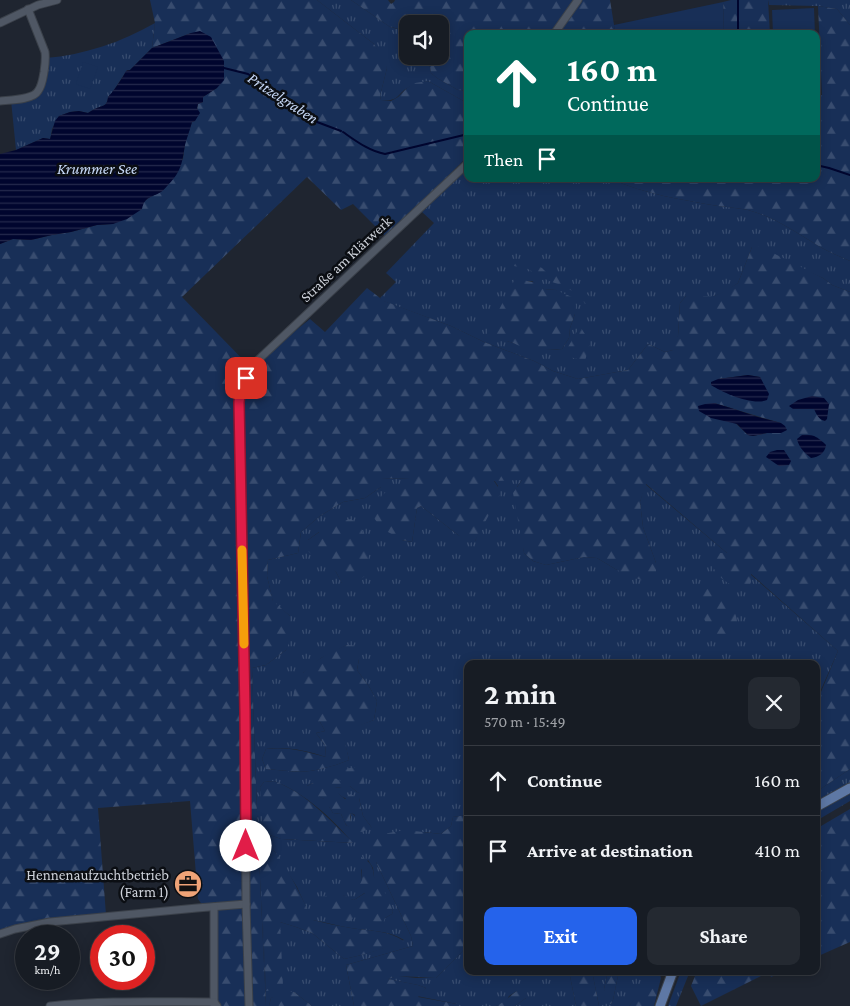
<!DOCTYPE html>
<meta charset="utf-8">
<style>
body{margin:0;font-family:"Crimson Pro",serif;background:#242931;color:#f1f3f6;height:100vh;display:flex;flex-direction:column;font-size:19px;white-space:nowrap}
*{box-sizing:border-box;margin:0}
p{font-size:16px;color:#9ea1a6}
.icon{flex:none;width:28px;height:28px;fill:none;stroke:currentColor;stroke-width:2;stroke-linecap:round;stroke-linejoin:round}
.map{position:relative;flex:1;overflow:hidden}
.panel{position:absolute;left:464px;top:660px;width:356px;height:315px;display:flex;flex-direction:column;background:#171c24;border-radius:10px;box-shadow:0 2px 12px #0003,0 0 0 1px #363a41}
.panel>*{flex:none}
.banner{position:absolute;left:464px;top:30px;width:356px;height:152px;border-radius:10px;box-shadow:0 2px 12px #0003,0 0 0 1px #363a41;background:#00695c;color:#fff;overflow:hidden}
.buttons{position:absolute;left:399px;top:15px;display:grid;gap:10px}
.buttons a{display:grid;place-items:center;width:50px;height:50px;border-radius:10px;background:#171c24;box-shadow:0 2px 12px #0003,0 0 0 1px #363a41;font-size:25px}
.speed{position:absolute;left:15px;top:925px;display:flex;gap:10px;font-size:25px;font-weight:700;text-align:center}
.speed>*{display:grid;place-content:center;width:65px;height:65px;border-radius:50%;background:#171c24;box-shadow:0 2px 12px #0003,0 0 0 1px #363a41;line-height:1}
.speed small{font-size:12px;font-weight:400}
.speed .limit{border:8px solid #d22;background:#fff;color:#111}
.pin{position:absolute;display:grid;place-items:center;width:42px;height:42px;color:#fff;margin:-21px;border-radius:10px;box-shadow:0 2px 8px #0006}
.me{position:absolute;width:55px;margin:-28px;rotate:0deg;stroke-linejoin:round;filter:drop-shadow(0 0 4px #0008)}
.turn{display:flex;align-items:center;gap:18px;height:105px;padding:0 20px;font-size:22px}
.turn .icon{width:65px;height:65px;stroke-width:2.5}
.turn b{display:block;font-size:35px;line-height:42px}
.then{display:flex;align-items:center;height:48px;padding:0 20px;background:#0003;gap:10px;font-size:19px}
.round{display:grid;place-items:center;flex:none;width:52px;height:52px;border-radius:10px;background:#242931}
.summary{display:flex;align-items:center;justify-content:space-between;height:85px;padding:0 20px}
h1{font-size:30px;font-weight:700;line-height:38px}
.primary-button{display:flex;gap:10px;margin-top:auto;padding:10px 20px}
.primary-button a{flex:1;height:58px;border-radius:10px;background:#2563eb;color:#fff;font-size:20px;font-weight:700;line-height:58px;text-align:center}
.primary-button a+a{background:#242931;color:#f1f3f6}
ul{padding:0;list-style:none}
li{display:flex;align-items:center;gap:15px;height:70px;padding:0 20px;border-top:1px solid #363a41}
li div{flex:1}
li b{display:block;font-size:19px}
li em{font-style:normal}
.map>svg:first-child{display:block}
.grass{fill:url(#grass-tufts);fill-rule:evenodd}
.forest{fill:url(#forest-firs);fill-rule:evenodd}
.green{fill:#182f57}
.water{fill:url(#water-rules)}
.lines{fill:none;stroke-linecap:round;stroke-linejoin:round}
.stream{stroke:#00052e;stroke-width:2}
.minor-casing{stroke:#3b414a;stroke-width:9}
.major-casing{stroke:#3b414a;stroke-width:11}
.minor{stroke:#4f5764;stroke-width:7}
.major{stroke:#5e78a5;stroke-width:9}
.route-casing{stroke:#92132f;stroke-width:12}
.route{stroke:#e11d48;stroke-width:9}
.slow{stroke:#f59e0b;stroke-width:9}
.labels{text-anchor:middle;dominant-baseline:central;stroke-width:5;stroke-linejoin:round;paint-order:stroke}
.street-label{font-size:15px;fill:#ced2da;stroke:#0b0e13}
.poi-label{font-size:15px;fill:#ced2da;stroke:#0b0e13;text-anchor:end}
.water-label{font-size:16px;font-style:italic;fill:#c7d9f7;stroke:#0b0e13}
</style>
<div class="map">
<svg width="850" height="1006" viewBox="0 0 850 1006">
<defs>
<pattern id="grass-tufts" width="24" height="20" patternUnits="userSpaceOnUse" patternTransform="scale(1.25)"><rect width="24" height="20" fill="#182f57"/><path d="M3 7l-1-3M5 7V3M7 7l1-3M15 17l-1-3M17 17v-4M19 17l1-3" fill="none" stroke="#384c6f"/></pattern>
<pattern id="forest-firs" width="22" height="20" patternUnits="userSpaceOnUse" patternTransform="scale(1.25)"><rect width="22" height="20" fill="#182f57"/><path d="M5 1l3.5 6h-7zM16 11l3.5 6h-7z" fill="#384c6f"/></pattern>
<pattern id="water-rules" width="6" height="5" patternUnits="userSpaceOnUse" patternTransform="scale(1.25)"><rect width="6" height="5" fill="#00052e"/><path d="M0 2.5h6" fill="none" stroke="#24294c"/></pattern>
</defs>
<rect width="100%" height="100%" fill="#1f2530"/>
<g class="grass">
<path d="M317,0h34l39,27 12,3 5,6 1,20h14l8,11 1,6 6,5 21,12 9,1v12l-39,-22c-6,2 -13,3 -19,6 -13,7 -9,15 -28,13l-1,-4 7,-28 -13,-24z"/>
<polygon points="768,0 850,0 850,25 837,9 818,6 769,5"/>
<path d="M155,23l-3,25 -22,22h-3l-15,23 -4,4c-1,10 -5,8 -13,12 -3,1 -5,3 -7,4l-9,-2 -9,1 -11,4 -7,13 -1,6 -1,4 -7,-1 -27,12 -5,-50 24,-5 11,-37c38,-3 76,-16 109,-35z"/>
<path d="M467,168l1,11h143c34,15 71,21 107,27 10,1 20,2 30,4 27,7 50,24 74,38 9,5 19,9 28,13v31l-18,-7 -9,-7 -71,-31 -14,36 -13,9 -11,4h-28l-6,7 -2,33 -5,14 -8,2 -17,-8 -20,26 -50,9 -25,-8 -19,-10 -50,-19 -33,-16 -68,-25 -3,-3 16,-16 -10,-9 48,-50 -12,-11zM527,281h5l12,8 12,1 19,24 -5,14 -1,10 -7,11c-19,2 -38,-2 -55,-8z"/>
<path d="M381,478l31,1 -10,61 10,2 5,-34 4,-2 37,29 17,6 23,-55 -4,-6h28l-5,7 7,66 9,8 13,4 38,-8 13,1 20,12 39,-7 -13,-36 -3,-25 5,-18 82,69 24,29 -1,-8 88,77 -22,50v-37h-348l-1,151 -14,2 -2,9 -10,8 -17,-2 -48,30 35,74 2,10 -67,19 8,41h-42l-18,-14 -23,6 -2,8h-3l-9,-192 -5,-146 14,-3 20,-15 4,-34 -17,-14 -6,-26 1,-16 30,-7 3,-21 19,-16 23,-14 22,-4 16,-11zM319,532l23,51 -6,-11 -28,-32zM347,645l12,14 -2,11 13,18 7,13 -3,19 -32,11 7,29c-12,5 -26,9 -39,11 -14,2 -30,-1 -44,-2l-4,-10 4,-10c20,-3 42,2 60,8l-1,-12 -9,-12 9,-2 -5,-9 -17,-49 18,-15zM274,781c31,12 58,37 79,62l-72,-4 -11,-4 -10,-48 4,-5zM345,782l19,12 -7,-2 -7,-6 -16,2c9,12 11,11 25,10l4,18 9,12 -21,-15 -1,14 -4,-2 -5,-11 -8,-1 -9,-14 -7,-4 -10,-9 6,-3zM260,838l15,14 22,35 15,33c13,2 26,6 39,8 18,3 37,2 53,12 -20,8 -39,15 -60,19l-32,-26 -16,-6 -16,-5 -14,68zM368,860l5,8 1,9 12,20 7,14 -1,3 -7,4 -17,-5h-9l-16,-18 6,4 5,1 12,-8 -4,-12 -1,-10z"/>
<polygon points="850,769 850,783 816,803 816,792"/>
<polygon points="850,791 850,801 816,821 816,811"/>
<polygon points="467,945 468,971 569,971 576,1006 515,1006 526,998 524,991 517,991 509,996 506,1002 496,1006 457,1006 457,1004 417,996 426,988 418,985 387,979 398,976 416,978 436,978 461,953"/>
<polygon points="592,971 608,971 604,989 611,1004 613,1000 619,971 659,971 629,1006 599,1006"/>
<polygon points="681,971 690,971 676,1006 668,1006"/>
</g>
<g class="forest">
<path d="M150,0h167l57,44 12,19 1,5 -7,28 1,4 10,1 7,-4 9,-9 8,-5 13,-2 39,22v54l-50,50 -32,29 -32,-32 -12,6 -34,-33 -125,120 72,74c16,-20 36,-36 56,-52l15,13 42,-44 17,13 67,25 33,16 50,19 19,10 25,8 50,-9 20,-26 17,8 8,-2 -4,-4 9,-10 2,-33 6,-7h28l11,-5 13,-8 14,-36 5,-1 16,7 50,25 9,7 18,7v477l-34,23v-88l22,-53 -87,-77v8l-2,5c-17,4 -40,-14 -38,-32l3,-2h13l-81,-69 -6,18 3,25 13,36v10l-3,7 -5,3 -31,-13 -20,-12 -13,-1 -38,8 -13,-4 -9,-8 -11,-60 9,-13 -28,1 6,9 -1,6 -24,45 -5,2 -12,-8 -37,-29 -4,2 -5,34 -10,-2 -21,-12 -11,-16c6,-18 25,-25 40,-33l-28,-1 -1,9 -16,11 -22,4 -23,14 -19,16 -3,21 -30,7 -1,16 6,25 17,15 1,15 -1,10 -4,9 -20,15 -14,3 5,146 9,192h-50v-96h-10l-8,-11 -8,-98 -92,7 8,107 -106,16v-687l13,-5 18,1 21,-5 19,-3 26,-7 16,-1 37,-27 12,-6 21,-32 2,-16 7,-21 3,-1 3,-17 5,-2v-5l14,-9 -26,-55 -39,15 3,-25zM748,375l12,2 4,10 -46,-8zM714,403c22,6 44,14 67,20v10h-14l-14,3 -5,-1z"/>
<path d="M351,0h37l3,4 3,-2 1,-2h215l4,25 1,9h-147l-1,57 -9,-1 -21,-12 -6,-5 -1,-6 -8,-11h18v-32h-32l-1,12c-5,-6 -9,-8 -17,-9z"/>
<polygon points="731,0 768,0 770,34 724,34 723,2"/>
<path d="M818,6l19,3 13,16v236c-9,-4 -19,-8 -28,-13 -24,-14 -47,-31 -74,-38 -10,-2 -20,-3 -30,-4 -36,-6 -73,-12 -107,-27h205v-83l6,-1z"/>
<polygon points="523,260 542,268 547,273 558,276 580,288 589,296 588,304 585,304 580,296 564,286 549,281 528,269 514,266 515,261"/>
<path d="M516,277l11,4 12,2 5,6 12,1 18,8 2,8 -1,8 -5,14 -1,10 -7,11 -18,1 -3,3c-11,0 -21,-8 -31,-11 -7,-2 -14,-2 -20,-4l-3,-5z"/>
<polygon points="579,328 581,328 590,342 585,361 566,356 564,354"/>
<path d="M351,519l9,7 9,22 -1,26c-8,6 -16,11 -26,9l-6,-11 -30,-22 2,-10 24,-17z"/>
<path d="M708,589c6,2 14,3 19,8 7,6 12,25 10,35 -1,2 -3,5 -4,7 -24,6 -34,-30 -36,-47l4,-2z"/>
<path d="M347,645l13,1 -1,13 -2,11 13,18 7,13 -3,19 -31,12 6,28c-12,5 -25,9 -39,11 -14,2 -30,-1 -44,-2l-4,-10 4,-10c21,-3 41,3 60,8l-1,-12 -9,-12 9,-2 -5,-9 -19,-6c-3,-4 -7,-9 -7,-14 -4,-30 29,-47 53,-57z"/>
<path d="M356,767l6,4 3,15 -1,9 -7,-3 -7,-6 -5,3 -4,-2 -6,1 5,7 5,4 5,-5 9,4 4,18 9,12 -11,4 -5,-2 -1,-15 -4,-2 -1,4 2,11c-7,-1 -8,-8 -11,-14l-8,-1 -4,-6 -6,-2 1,-6 -19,-9 2,-4 6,-3 -3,-8 13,-1 21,8 1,-13z"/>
<path d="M274,781c34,13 54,38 80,62l-73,-4 -11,-4 -6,-6 -4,-42 4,-5z"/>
<polygon points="850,809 850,942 816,957 816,829"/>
<path d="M467,815v130l-6,8 -25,25c-15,0 -34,-4 -48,1l30,6 8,3 -8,9 39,7v2h-103l-8,-41 67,-19 -2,-10 -35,-74 -9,-25 38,-7 36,4 10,-8 2,-9z"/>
<path d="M259,838c22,11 42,59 54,82 12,3 25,6 38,8 18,3 37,2 53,13 -19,7 -39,14 -60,18l-32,-26 -16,-6 -16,-5 3,64 -6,3 -11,2z"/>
<path d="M361,857c10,5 12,9 13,20l5,2 14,32 -1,3 -7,4 -2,5 -14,-2 -1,-8h-9l-10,9 -15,-5 -13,-8v-12c6,-1 15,-4 21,-2 5,1 7,4 12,5l11,-7 -8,-3 5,-10z"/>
<polygon points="569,971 592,971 599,1006 576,1006"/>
<polygon points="608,971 619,971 613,1000 611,1004 606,1003 604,989"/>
<polygon points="656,971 659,971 661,978 654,1006 629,1006"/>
<polygon points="697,971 785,971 771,977 769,972 701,1006 691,986"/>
<polygon points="285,991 294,992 312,1006 269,1006 271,998"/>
<path d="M517,991h7l3,2 -1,5 -11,8h-19c9,-4 13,-10 21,-15z"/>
</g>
<g class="green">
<polygon points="723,2 724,34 615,34 614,25"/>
<polygon points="814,8 815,34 773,34 772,10"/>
<polygon points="83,62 98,67 90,89 76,84"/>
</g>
<g class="water">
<path d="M200,31l11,6 13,24v19l-7,8 -14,9v5l-5,2 -1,4 3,5 -5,8 -3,1c-2,8 -5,15 -7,23 -3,17 -3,25 -16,39 -2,2 -5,6 -8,8 -10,6 -16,4 -19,17l-15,10 -14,5 -16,1 -26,7 -19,3 -21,5 -18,-1 -13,5v-90l16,-4 27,-12 7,1 5,-18 4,-5 11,-4 9,-1 9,2c2,-1 4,-3 7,-4 8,-4 12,-2 13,-12 5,-5 16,-21 18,-26l4,-1 22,-22 39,-15z"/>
<path d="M748,375l12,2 9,17 -2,6c-14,6 -44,-7 -56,-15v-3l7,-3z"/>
<path d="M812,396l12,2 5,6 -2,15 -2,2c-7,-2 -8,-6 -11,-12h-21l-4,-3 9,-6z"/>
<polygon points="714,403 734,409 758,417 781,423 785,426 787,430 781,433 767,433 753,436 748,435 737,424 711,418 699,411 698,406 705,404"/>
<path d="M802,435c11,-1 16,2 24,10 -1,8 -7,12 -15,13 -6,-5 -12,-10 -14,-19z"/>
<polygon points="777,450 784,450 791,461 789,465 779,466 766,457 770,452"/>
</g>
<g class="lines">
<g class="stream">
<polyline points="738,34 738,0"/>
<polyline points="224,68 248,74 317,122 341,131"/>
<path d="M343,132c13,9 26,19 42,22l83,-20"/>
<polyline points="816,165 829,168 850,175"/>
</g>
<defs>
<g id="minor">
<polyline points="0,23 38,5 57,0"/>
<polyline points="554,34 578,0"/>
<path d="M0,101c9,-1 33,-1 38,-10 4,-5 5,-13 6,-19 1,-7 2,-13 1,-20l-17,-43"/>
<polyline points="0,934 15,929 50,922 197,908 246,904"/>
<polyline points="214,1005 214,907"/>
<path d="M50,1006c53,-6 110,-4 164,-4l3,4"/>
<path d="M249,1006l-3,-102 -1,-193 -6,-309c3,-20 8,-26 19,-42l210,-197"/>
</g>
<g id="major">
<polyline points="816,807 850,788"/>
<polyline points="660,1006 673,971"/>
</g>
</defs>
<use href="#minor" class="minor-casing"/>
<use href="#major" class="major-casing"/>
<use href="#minor" class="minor"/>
<use href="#major" class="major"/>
</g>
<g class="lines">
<defs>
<polyline id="route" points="246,378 241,388 239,402 245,711 246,846"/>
</defs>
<use href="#route" class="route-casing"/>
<use href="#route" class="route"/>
<polyline class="slow" points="242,550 244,644"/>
</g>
<defs>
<symbol id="office-disc" viewBox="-11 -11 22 22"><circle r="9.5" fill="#efa377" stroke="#0b0e13"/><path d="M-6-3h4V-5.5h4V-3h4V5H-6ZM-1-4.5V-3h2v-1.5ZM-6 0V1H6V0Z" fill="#111"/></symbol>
</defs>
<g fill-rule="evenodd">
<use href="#office-disc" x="172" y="868" width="32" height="32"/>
</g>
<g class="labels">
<g class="street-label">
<text transform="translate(346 259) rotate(-43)">Straße am Klärwerk</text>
</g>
<g class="poi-label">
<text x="169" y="875">Hennenaufzuchtbetrieb<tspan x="169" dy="17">(Farm 1)</tspan></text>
</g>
<g class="water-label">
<text transform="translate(283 98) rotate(33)">Pritzelgraben</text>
<text x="97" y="168">Krummer See</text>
</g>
</g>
</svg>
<div class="buttons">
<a><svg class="icon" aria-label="sound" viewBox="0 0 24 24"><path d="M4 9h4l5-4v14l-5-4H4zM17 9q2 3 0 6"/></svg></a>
</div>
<div class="speed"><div>29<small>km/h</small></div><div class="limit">30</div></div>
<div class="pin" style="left:246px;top:378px;background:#d93025"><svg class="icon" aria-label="arrive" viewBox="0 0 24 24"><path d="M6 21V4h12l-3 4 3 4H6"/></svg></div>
<svg class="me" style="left:246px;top:846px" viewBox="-20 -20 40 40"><circle r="19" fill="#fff"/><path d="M0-13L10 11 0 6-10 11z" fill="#e11d48"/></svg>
<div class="banner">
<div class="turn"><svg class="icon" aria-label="ahead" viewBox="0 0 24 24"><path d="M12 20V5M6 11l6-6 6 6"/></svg><div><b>160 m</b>Continue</div></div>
<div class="then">Then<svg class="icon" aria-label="arrive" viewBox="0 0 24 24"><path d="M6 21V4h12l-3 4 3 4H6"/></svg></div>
</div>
<section class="panel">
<div class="summary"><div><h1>2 min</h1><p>570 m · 15:49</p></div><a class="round"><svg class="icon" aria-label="close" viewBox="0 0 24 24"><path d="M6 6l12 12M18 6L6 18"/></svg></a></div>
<ul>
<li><svg class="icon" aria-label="ahead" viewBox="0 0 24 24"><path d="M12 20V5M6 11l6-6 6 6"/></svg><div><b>Continue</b></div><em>160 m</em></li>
<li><svg class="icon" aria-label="arrive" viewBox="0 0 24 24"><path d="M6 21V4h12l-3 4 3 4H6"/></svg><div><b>Arrive at destination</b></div><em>410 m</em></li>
</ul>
<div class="primary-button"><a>Exit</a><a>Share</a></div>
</section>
</div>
